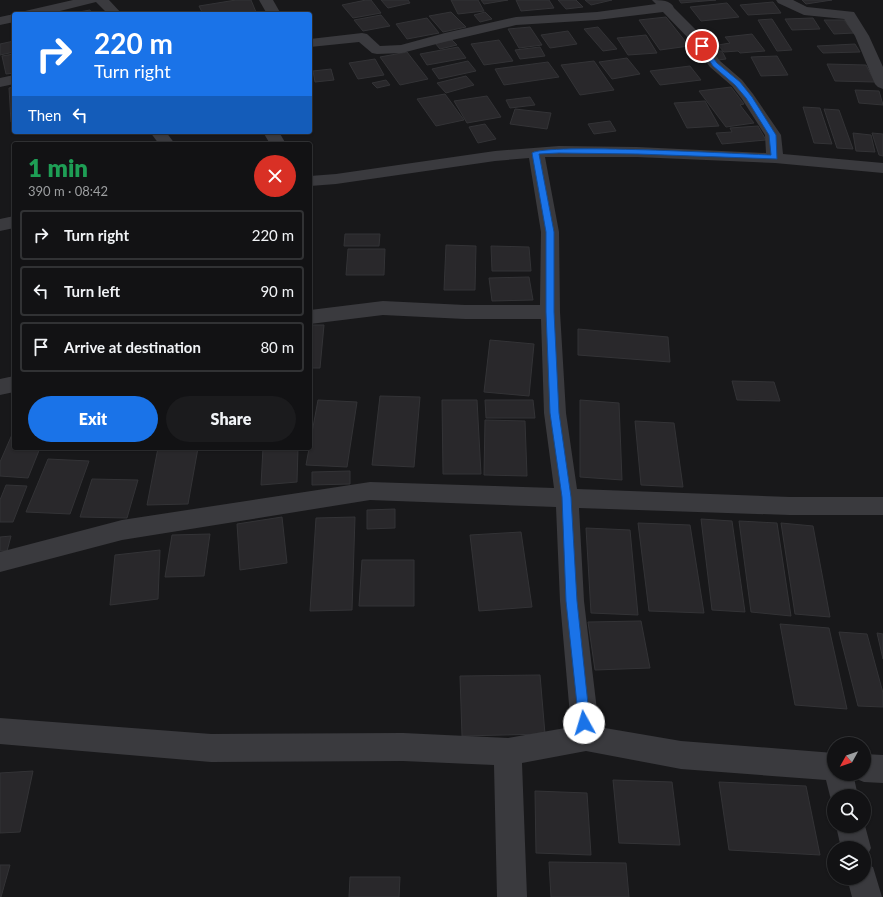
<!DOCTYPE html>
<meta charset="utf-8">
<style>
body{margin:0;font-family:Lato,sans-serif;background:#1b1b1d;color:#f1f3f6;height:100vh;display:flex;flex-direction:column;font-size:15px;white-space:nowrap}
*{box-sizing:border-box;margin:0}
p{font-size:13px;color:#9c9ea0}
.icon{flex:none;width:22px;height:22px;fill:none;stroke:currentColor;stroke-width:2;stroke-linecap:round;stroke-linejoin:round}
.map{position:relative;flex:1;overflow:hidden}
.details{position:absolute;left:12px;top:142px;width:300px;height:308px;display:flex;flex-direction:column;background:#121214;border-radius:4px;box-shadow:0 1px 3px #0004,0 0 0 1px #313234}
.details>*{flex:none}
.guide{position:absolute;left:12px;top:12px;width:300px;height:122px;border-radius:4px;box-shadow:0 1px 3px #0004,0 0 0 1px #313234;background:#1a73e8;color:#fff;overflow:hidden}
.needle{width:26px;rotate:230deg}
.tools{position:absolute;left:827px;top:737px;display:grid;gap:8px}
.tools a{display:grid;place-items:center;width:44px;height:44px;border-radius:50%;background:#121214;box-shadow:0 1px 3px #0004,0 0 0 1px #313234;font-size:20px}
.pin{position:absolute;display:grid;place-items:center;width:34px;height:34px;color:#fff;margin:-17px;border:2px solid #fff;border-radius:50%;box-shadow:0 1px 4px #0007}
.me{position:absolute;width:44px;margin:-22px;rotate:354deg;stroke-linejoin:round;filter:drop-shadow(0 0 3px #0008)}
.turn{display:flex;align-items:center;gap:14px;height:84px;padding:0 16px;font-size:18px}
.turn .icon{width:52px;height:52px;stroke-width:2.5}
.turn b{display:block;font-size:28px;line-height:34px}
.then{display:flex;align-items:center;height:38px;padding:0 16px;background:#0003;gap:8px;font-size:15px}
.round{display:grid;place-items:center;flex:none;width:42px;height:42px;border-radius:21px;background:#1b1b1d}
.headline{display:flex;align-items:center;justify-content:space-between;height:68px;padding:0 16px}
h1{font-size:24px;font-weight:800;line-height:30px;color:#1e9e55}
.cta{display:flex;gap:8px;margin-top:auto;padding:8px 16px}
.cta a{flex:1;height:46px;border-radius:24px;background:#1a73e8;color:#fff;font-size:16px;font-weight:800;line-height:46px;text-align:center}
.cta a+a{background:#1b1b1d;color:#f1f3f6}
ul{padding:0;list-style:none}
li{display:flex;align-items:center;gap:12px;height:50px;margin:0 8px 6px;padding:0 8px;border:2px solid #313234;border-radius:4px}
li div{flex:1}
li b{display:block;font-size:15px}
li em{font-style:normal}
.map>svg:first-child{display:block}
.building{fill:#29282b;stroke:#333336}
.lines{fill:none;stroke-linecap:round;stroke-linejoin:round}
.street{fill:#3a3a3e;fill-rule:evenodd}
.route{fill:#1a73e8;stroke:#114b97}
</style>
<div class="map">
<svg width="883" height="897" viewBox="0 0 883 897">
<rect width="100%" height="100%" fill="#18181a"/>
<g class="building">
<polygon points="236,0 251,0 256,12 241,14 203,14 199,6"/>
<polygon points="366,0 371,0 381,13 353,18 342,5"/>
<polygon points="381,0 408,0 410,3 388,8"/>
<polygon points="451,0 478,0 484,11 458,14"/>
<polygon points="481,0 508,0 484,4"/>
<polygon points="516,0 549,0 554,8 521,11"/>
<polygon points="558,0 576,0 583,7 566,9"/>
<polygon points="585,0 612,0 591,5"/>
<polygon points="679,0 716,0 681,3"/>
<polygon points="802,0 832,0 806,4"/>
<polygon points="773,2 781,13 748,15 740,5"/>
<polygon points="727,3 739,17 701,21 690,7"/>
<polygon points="90,10 92,14 68,14"/>
<polygon points="451,12 466,27 443,32 429,16"/>
<polygon points="485,12 492,19 480,22 474,15"/>
<polygon points="381,15 390,26 363,31 354,20"/>
<polygon points="666,17 689,46 660,50 639,20"/>
<polygon points="427,18 439,33 407,39 396,24"/>
<polygon points="813,18 820,29 792,30 785,19"/>
<polygon points="772,19 792,50 777,51 758,20"/>
<polygon points="824,20 844,20 854,33 834,34"/>
<polygon points="530,27 542,45 519,48 508,29"/>
<polygon points="598,27 617,49 603,51 584,29"/>
<polygon points="568,31 577,44 550,48 541,35"/>
<polygon points="752,34 765,51 740,53 738,51 724,52 718,45 730,43 725,37"/>
<polygon points="646,35 657,53 628,55 617,38"/>
<polygon points="452,40 457,45 440,49 435,43"/>
<polygon points="499,40 513,61 484,65 471,44"/>
<polygon points="14,41 14,52 0,55 0,44"/>
<polygon points="855,44 860,52 823,53 817,46"/>
<polygon points="458,47 466,58 427,65 420,54"/>
<polygon points="540,47 545,56 520,59 515,50"/>
<polygon points="714,51 722,51 726,59 718,60"/>
<polygon points="407,52 428,79 400,85 380,57"/>
<polygon points="14,54 14,73 6,74 2,56"/>
<polygon points="777,56 788,75 761,76 751,57"/>
<polygon points="627,58 640,74 612,79 599,62"/>
<polygon points="375,59 384,75 358,79 349,63"/>
<polygon points="468,61 476,71 439,79 432,69"/>
<polygon points="594,61 614,90 580,95 561,65"/>
<polygon points="548,62 559,77 504,85 495,69"/>
<polygon points="827,64 866,65 875,82 835,81"/>
<polygon points="690,66 701,80 660,85 650,71"/>
<polygon points="331,69 334,80 315,82 313,71"/>
<polygon points="466,76 474,85 446,93 437,83"/>
<polygon points="386,80 390,85 377,88 372,83"/>
<polygon points="14,87 14,121 11,122 9,88"/>
<polygon points="731,87 744,104 740,105 754,123 726,127 699,91"/>
<polygon points="855,90 879,91 883,105 859,103"/>
<polygon points="445,94 464,120 436,126 417,99"/>
<polygon points="487,96 501,117 467,123 454,101"/>
<polygon points="530,97 535,105 510,108 506,100"/>
<polygon points="705,101 719,126 687,128 674,103"/>
<polygon points="803,107 820,108 832,144 814,143"/>
<polygon points="515,109 551,113 547,129 510,124"/>
<polygon points="824,109 839,110 853,149 837,148"/>
<polygon points="610,121 616,131 594,134 588,124"/>
<polygon points="485,124 496,139 478,143 469,127"/>
<polygon points="758,126 766,140 722,144 716,133 732,132 730,128"/>
<polygon points="853,133 871,135 875,152 856,151"/>
<polygon points="872,133 883,134 883,156 879,155"/>
<polygon points="345,234 380,234 379,246 344,246"/>
<polygon points="446,245 476,246 475,290 444,290"/>
<polygon points="491,246 529,247 531,271 492,271"/>
<polygon points="348,249 385,249 384,275 346,275"/>
<polygon points="529,277 533,300 492,301 489,278"/>
<polygon points="310,325 324,325 320,368 310,368"/>
<polygon points="578,329 668,337 670,362 578,355"/>
<polygon points="490,340 534,344 529,396 484,392"/>
<polygon points="732,381 774,382 780,401 737,400"/>
<polygon points="380,396 420,397 414,467 372,465"/>
<polygon points="318,400 357,402 347,467 306,465"/>
<polygon points="442,400 477,400 481,474 443,474"/>
<polygon points="485,400 533,400 535,418 486,418"/>
<polygon points="580,400 619,403 622,480 580,477"/>
<polygon points="310,405 311,405 312,436 310,436"/>
<polygon points="485,420 525,421 527,476 484,475"/>
<polygon points="635,421 674,423 683,487 641,485"/>
<polygon points="14,430 14,448 40,448 28,478 0,476 0,462"/>
<polygon points="158,448 198,448 188,504 147,505"/>
<polygon points="263,448 298,448 297,482 261,485"/>
<polygon points="48,459 89,461 70,514 26,512"/>
<polygon points="350,471 350,484 312,485 312,472"/>
<polygon points="92,479 138,480 127,518 80,517"/>
<polygon points="6,485 27,486 13,522 0,522 0,500"/>
<polygon points="395,509 395,528 367,529 367,510"/>
<polygon points="282,517 287,563 240,570 237,524"/>
<polygon points="355,517 352,610 310,611 316,518"/>
<polygon points="701,519 732,521 745,612 712,610"/>
<polygon points="739,521 777,523 791,616 751,612"/>
<polygon points="638,523 690,525 704,613 649,611"/>
<polygon points="781,523 813,526 830,617 795,614"/>
<polygon points="586,528 630,530 638,615 591,613"/>
<polygon points="521,532 532,607 479,611 470,535"/>
<polygon points="210,534 204,576 165,577 172,535"/>
<polygon points="11,536 7,551 0,551 0,537"/>
<polygon points="160,550 158,599 110,605 115,555"/>
<polygon points="362,560 414,560 414,606 359,606"/>
<polygon points="641,621 650,668 595,670 588,622"/>
<polygon points="780,624 829,628 847,709 795,705"/>
<polygon points="839,632 867,634 883,693 883,707 858,706"/>
<polygon points="877,633 883,634 883,659"/>
<polygon points="540,675 545,734 462,736 460,676"/>
<polygon points="33,771 20,832 0,833 0,773"/>
<polygon points="613,780 672,782 680,845 619,843"/>
<polygon points="719,782 806,786 820,855 729,850"/>
<polygon points="535,791 587,793 591,855 536,853"/>
<polygon points="549,862 626,863 629,897 551,897"/>
<polygon points="0,865 10,865 1,897 0,897"/>
<polygon points="350,877 400,877 399,897 349,897"/>
</g>
<g class="lines">
<g class="street">
<polygon points="73,0 109,0 122,14 108,14 96,2 48,14 23,14 25,11"/>
<polygon points="259,0 273,0 281,14 267,14"/>
<path d="M652,0c9,0 19,0 22,8l26,26 20,27 22,19 11,14 28,41 2,19 100,9v10l-108,-10 -138,-6h-92l14,75 1,80 6,101 11,76 213,8h93v18h-93l-211,-7 5,93 15,126 82,14 153,12v21h30v-20l19,1v28l-19,-1 -10,-4 4,18h-24v10l-4,-10 -4,-16 -145,-11 -95,-18 -64,12 5,134h-30l-3,-132 -91,-4 -192,1 -211,-18v-26l211,16 192,-1 105,5 63,-11 -11,-126 -4,-94 -186,-7 -248,40 -122,32v-20l122,-32 248,-38 184,6 -10,-75 -3,-94h-76l-82,-4 -73,9v-14l73,-9 82,4h75l1,-73 -12,-74 -34,3 -159,23 -26,2v-10l26,-2 159,-23 64,-5 78,1 129,6 -1,-18 -23,-36 -10,-13 -22,-19 -20,-27 -27,-28 -66,8 -81,5 -68,16 -46,12 -25,1 -5,-1 -13,-11 -49,5v-8l52,-6 5,1 13,12 21,-1 44,-12 71,-16 81,-5 59,-8z"/>
<polygon points="776,0 793,0 807,7 854,12 869,36 883,67 883,89 878,87 875,84 855,36 844,19 804,15 778,3"/>
<polygon points="14,14 14,22 0,25 0,17"/>
<polygon points="14,75 14,84 0,87 0,78"/>
<polygon points="150,132 166,132 175,144 159,144"/>
<polygon points="263,132 279,132 286,144 270,144"/>
<polygon points="14,216 14,228 0,231 0,219"/>
<polygon points="14,376 14,392 0,395 0,379"/>
<polygon points="864,822 871,848 866,858 864,860 864,848 841,848 836,826 864,826"/>
<polygon points="864,864 873,867 882,897 852,897 847,878 864,878"/>
</g>
</g>
<path class="route" d="M702,44l2,1 13,18 23,19 12,15 24,38 1,24 -140,-5 -78,-1 -20,1 15,78v80l5,101 12,84 6,104 13,122 -2,4 -4,1 -3,-1 -2,-4 -13,-122 -4,-104 -12,-84 -4,-101v-80l-14,-79c14,-10 209,1 239,2l-2,-20 -23,-37 -11,-13 -22,-19 -14,-20z"/>
</svg>
<div class="tools">
<a><svg class="needle" viewBox="-14 -14 28 28"><path d="M0-13l5 13h-10z" fill="#e53935"/><path d="M0 13l5-13h-10z" fill="#9c9ea0"/></svg></a>
<a><svg class="icon" aria-label="search" viewBox="0 0 24 24"><circle cx="10" cy="10" r="6"/><path d="M15 15l6 6"/></svg></a>
<a><svg class="icon" aria-label="layers" viewBox="0 0 24 24"><path d="M12 4l9 5-9 5-9-5zM3 14l9 5 9-5"/></svg></a>
</div>
<div class="pin" style="left:702px;top:46px;background:#d93025"><svg class="icon" aria-label="arrive" viewBox="0 0 24 24"><path d="M6 21V4h12l-3 4 3 4H6"/></svg></div>
<svg class="me" style="left:584px;top:723px" viewBox="-20 -20 40 40"><circle r="19" fill="#fff"/><path d="M0-13L10 11 0 6-10 11z" fill="#1a73e8"/></svg>
<div class="guide">
<div class="turn"><svg class="icon" aria-label="right" viewBox="0 0 24 24"><path d="M7 20v-9h11M14 6l5 5-5 5"/></svg><div><b>220 m</b>Turn right</div></div>
<div class="then">Then<svg class="icon" aria-label="left" viewBox="0 0 24 24"><path d="M17 20v-9H6M10 6l-5 5 5 5"/></svg></div>
</div>
<section class="details">
<div class="headline"><div><h1>1 min</h1><p>390 m · 08:42</p></div><a class="round" style="background:#d93025;color:#fff"><svg class="icon" aria-label="close" viewBox="0 0 24 24"><path d="M6 6l12 12M18 6L6 18"/></svg></a></div>
<ul>
<li><svg class="icon" aria-label="right" viewBox="0 0 24 24"><path d="M7 20v-9h11M14 6l5 5-5 5"/></svg><div><b>Turn right</b></div><em>220 m</em></li>
<li><svg class="icon" aria-label="left" viewBox="0 0 24 24"><path d="M17 20v-9H6M10 6l-5 5 5 5"/></svg><div><b>Turn left</b></div><em>90 m</em></li>
<li><svg class="icon" aria-label="arrive" viewBox="0 0 24 24"><path d="M6 21V4h12l-3 4 3 4H6"/></svg><div><b>Arrive at destination</b></div><em>80 m</em></li>
</ul>
<div class="cta"><a>Exit</a><a>Share</a></div>
</section>
</div>
